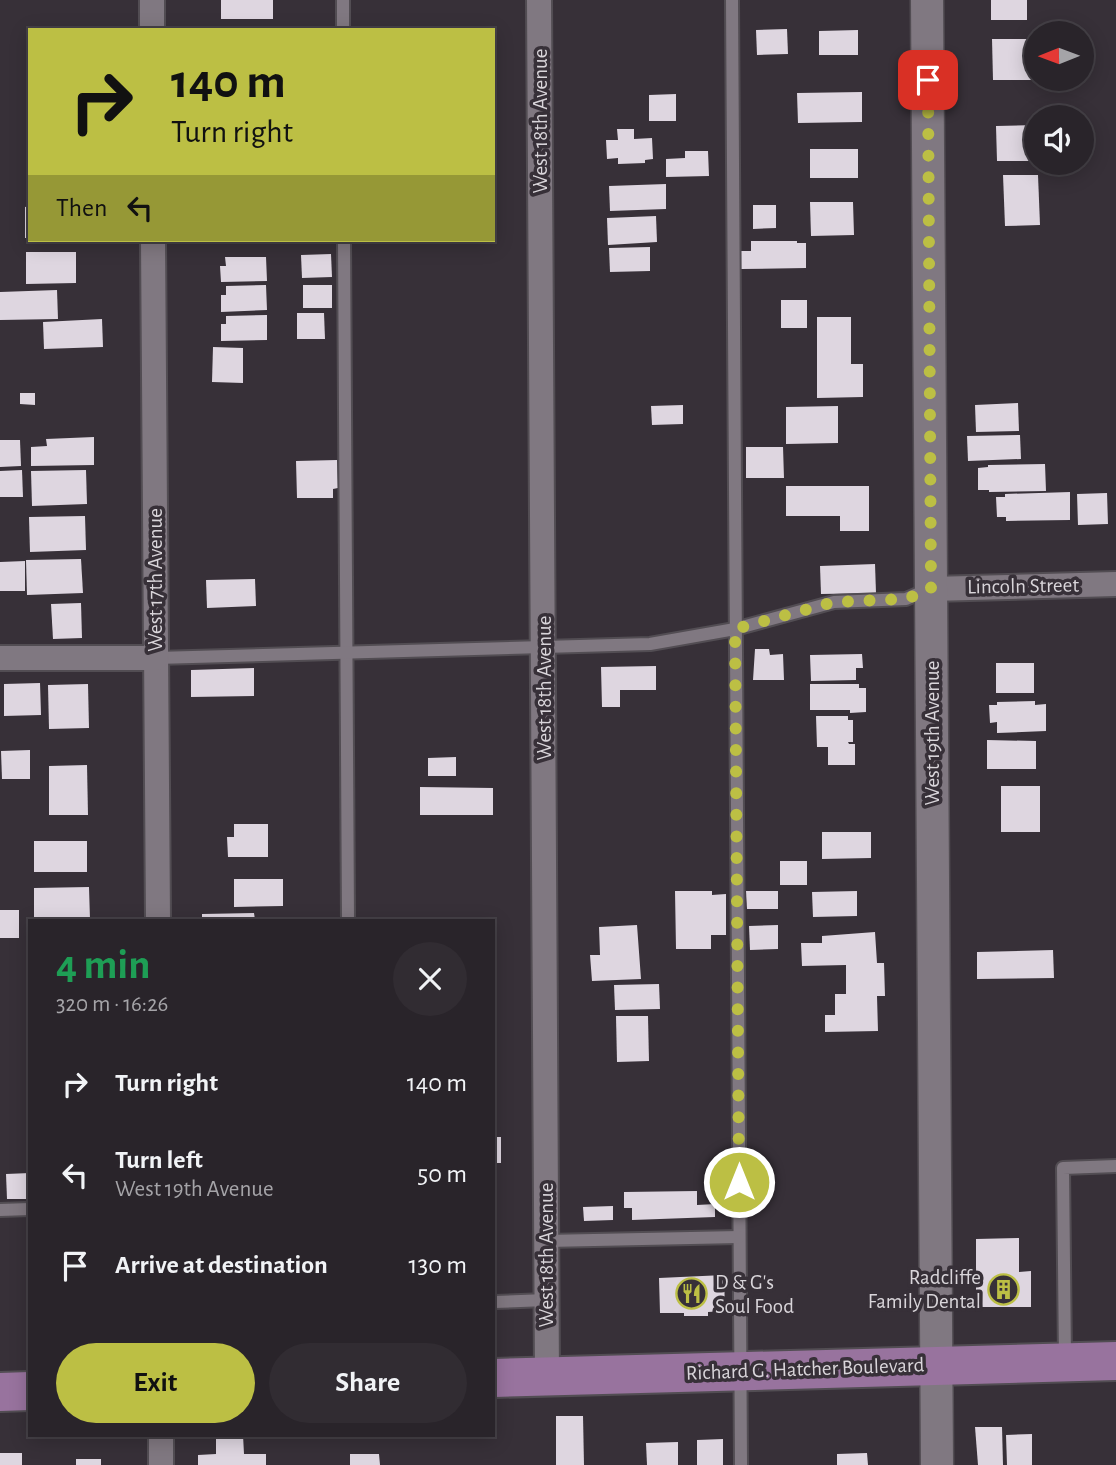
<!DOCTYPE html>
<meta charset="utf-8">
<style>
body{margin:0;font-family:"Alegreya Sans",sans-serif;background:#312c32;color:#f1f3f6;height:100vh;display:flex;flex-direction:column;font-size:26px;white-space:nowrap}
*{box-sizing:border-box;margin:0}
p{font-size:23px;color:#a5a4a8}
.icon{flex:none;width:38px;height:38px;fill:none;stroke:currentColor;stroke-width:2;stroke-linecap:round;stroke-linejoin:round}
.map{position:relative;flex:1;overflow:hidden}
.sheet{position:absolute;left:28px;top:919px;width:467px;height:518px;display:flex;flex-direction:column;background:#29242a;border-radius:0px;box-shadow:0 4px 18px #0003,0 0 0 2px #454147}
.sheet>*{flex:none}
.banner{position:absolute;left:28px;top:28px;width:467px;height:214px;border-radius:0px;box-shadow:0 4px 18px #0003,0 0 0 2px #454147;background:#bcbf44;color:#111;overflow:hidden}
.needle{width:46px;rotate:269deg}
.tools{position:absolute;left:1024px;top:21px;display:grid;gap:14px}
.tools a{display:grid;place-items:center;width:70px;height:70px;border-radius:50%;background:#29242a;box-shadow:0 4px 18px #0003,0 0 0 2px #454147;font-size:35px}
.pin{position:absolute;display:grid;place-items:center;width:60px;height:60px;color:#fff;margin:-30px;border-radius:14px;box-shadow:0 4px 10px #0006}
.me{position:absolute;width:77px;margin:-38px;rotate:0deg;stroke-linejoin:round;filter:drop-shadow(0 0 5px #0008)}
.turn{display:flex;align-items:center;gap:24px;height:147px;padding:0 28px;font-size:32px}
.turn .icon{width:91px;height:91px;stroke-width:2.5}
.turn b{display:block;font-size:49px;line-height:60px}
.then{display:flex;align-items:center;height:66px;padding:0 28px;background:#0003;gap:14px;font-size:26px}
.round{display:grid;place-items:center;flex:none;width:74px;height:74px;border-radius:37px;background:#312c32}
.summary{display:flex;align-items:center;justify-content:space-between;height:119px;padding:0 28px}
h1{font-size:42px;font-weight:700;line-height:52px;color:#1e9e55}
.primary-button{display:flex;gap:14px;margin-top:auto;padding:14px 28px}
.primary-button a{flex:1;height:80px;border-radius:42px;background:#bcbf44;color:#111;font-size:28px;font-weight:700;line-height:80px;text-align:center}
.primary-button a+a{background:#312c32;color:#f1f3f6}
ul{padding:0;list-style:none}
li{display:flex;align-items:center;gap:21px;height:91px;padding:0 28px}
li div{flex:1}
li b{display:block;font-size:26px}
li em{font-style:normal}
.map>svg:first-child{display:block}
.building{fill:#ded6e0}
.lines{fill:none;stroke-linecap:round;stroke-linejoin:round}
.service-casing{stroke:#524d53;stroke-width:16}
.minor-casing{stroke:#524d53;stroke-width:28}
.tertiary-casing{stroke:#524d53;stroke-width:35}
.primary-casing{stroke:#524d53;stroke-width:42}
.service{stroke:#807881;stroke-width:12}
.minor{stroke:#807881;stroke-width:24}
.tertiary{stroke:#807881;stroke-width:32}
.primary{stroke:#98739e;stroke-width:38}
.route{stroke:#bcbf44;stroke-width:12;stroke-dasharray:0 21.6}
.labels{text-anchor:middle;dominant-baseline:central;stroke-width:7;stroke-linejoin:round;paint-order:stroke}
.street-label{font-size:21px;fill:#d9d5da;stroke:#373038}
.poi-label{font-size:21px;fill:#d9d5da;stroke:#373038;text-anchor:end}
</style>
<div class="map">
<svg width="1116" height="1465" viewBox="0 0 1116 1465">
<rect width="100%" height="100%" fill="#373038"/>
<g class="building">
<rect x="221" y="0" width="52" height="19"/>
<rect x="991" y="0" width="36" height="20"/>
<polygon points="787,29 788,54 757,55 756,30"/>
<polygon points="858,30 858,55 819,55 819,31"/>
<polygon points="992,39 1036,39 1036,80 993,80"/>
<polygon points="862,92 862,122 798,123 797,93"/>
<polygon points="676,94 676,121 649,121 649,95"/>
<polygon points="1036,125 1036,161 997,161 996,126"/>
<polygon points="617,129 634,129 634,139 652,138 653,159 645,160 645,163 618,164 618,158 607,159 606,140 618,140"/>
<rect x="810" y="149" width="48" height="29"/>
<polygon points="685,151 708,151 709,176 666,177 666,159 685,158"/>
<polygon points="1003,175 1038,175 1040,225 1005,226"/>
<polygon points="666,184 666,209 610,211 609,186"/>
<polygon points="810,202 853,202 854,235 811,236"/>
<polygon points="753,205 776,205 776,228 753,229"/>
<polygon points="30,206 30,238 25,238 25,207"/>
<polygon points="656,216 657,242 608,245 607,218"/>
<polygon points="751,241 797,241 797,243 806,243 806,268 741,269 740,251 751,251"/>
<polygon points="650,247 650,271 610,272 609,248"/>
<polygon points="26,252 76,252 76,283 26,284"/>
<polygon points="331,254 332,277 302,278 301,255"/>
<polygon points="225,257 266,257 267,281 221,282 220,266 226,266"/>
<polygon points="266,285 267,310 221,312 221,295 226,295 226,286"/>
<rect x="303" y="285" width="29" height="23"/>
<polygon points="57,290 58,319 0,320 0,292"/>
<rect x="781" y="300" width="26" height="28"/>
<polygon points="297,313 324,313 325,339 297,339"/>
<polygon points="267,315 267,340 221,341 221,324 226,324 226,316"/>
<polygon points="817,317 851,317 851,364 863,364 863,397 817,398"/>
<polygon points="102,319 103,347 44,349 43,322"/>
<polygon points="213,347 243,348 243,383 212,382"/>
<polygon points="20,393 35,393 35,405 20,404"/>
<polygon points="1018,403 1019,431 976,432 975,405"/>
<polygon points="683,405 683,424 652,425 651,406"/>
<polygon points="838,406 838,443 786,444 786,407"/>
<polygon points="1020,435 1021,459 968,461 967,436"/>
<polygon points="94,437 94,465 31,466 31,447 47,446 46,439"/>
<polygon points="0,440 20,440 21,466 0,467"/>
<polygon points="746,447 783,447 784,478 746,478"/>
<polygon points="337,460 338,488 333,489 333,498 297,498 296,461"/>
<polygon points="1045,464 1046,491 989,492 989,490 978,490 978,468 988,467 988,465"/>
<polygon points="22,470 23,497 0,497 0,471"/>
<polygon points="86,470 87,504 32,506 31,471"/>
<polygon points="786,486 869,486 869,531 840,531 840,516 786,516"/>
<polygon points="1070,492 1070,520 1006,521 1006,517 997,517 996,497 1005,497 1005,494"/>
<polygon points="1107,493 1108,524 1078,525 1077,494"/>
<polygon points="85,516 86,550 30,552 29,517"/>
<polygon points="81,559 83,593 27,595 26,560"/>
<polygon points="25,561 25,591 0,591 0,562"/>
<polygon points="875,564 876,593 821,594 820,566"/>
<polygon points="255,579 256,606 207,608 206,580"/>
<polygon points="81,603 82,638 53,639 51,604"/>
<polygon points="755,649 769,649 770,655 783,654 784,680 753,680"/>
<polygon points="862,654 863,668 856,668 856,680 811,681 810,655"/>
<rect x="996" y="663" width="38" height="30"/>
<polygon points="656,666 656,690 620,690 620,707 602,707 601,667"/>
<polygon points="254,668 254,696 191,697 191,670"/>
<polygon points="40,683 41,715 4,716 4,684"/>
<polygon points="88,684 89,728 49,729 48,685"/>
<polygon points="810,684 859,684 859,688 866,688 866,712 850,713 850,710 810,710"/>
<polygon points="1035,701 1035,705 1046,704 1046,731 997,733 997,722 990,723 989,705 997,705 997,702"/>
<polygon points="816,716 848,716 848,720 853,720 853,742 848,742 849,744 855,744 855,765 828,765 828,747 817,747"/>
<polygon points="987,740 1036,741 1036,769 987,769"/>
<polygon points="30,750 30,779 2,779 1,751"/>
<polygon points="456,757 456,776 428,776 428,758"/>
<polygon points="87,765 88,815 49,815 49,766"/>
<rect x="1001" y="786" width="39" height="46"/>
<polygon points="420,787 493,788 493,815 420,815"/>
<polygon points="234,824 268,824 268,857 228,857 227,837 234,837"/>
<polygon points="822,832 871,832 871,858 822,859"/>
<rect x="34" y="841" width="53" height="31"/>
<rect x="780" y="861" width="27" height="24"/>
<polygon points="234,879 283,879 283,906 234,907"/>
<polygon points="89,887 90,920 34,920 34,888"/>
<polygon points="675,891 712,891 712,895 726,894 726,935 711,935 711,949 676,949"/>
<polygon points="746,891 778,891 778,909 747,909"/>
<polygon points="857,891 857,916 813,917 812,892"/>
<rect x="0" y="910" width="19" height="28"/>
<polygon points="254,913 255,920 202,920 202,914"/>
<polygon points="637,925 641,979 592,981 590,955 600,955 599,927"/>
<polygon points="778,925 778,949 750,950 749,926"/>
<polygon points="875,932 877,963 884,963 885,996 877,996 878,1031 825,1032 825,1015 835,1015 835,994 846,994 846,965 802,966 801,943 822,943 822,936"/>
<polygon points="1053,950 1054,978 977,979 977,952"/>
<polygon points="659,984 660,1009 615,1010 614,985"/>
<polygon points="616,1016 648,1016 649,1061 617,1062"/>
<rect x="494" y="1137" width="7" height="26"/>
<polygon points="30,1173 30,1199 7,1199 6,1174"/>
<polygon points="697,1191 697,1205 715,1204 715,1217 632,1220 632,1208 624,1208 624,1192"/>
<polygon points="613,1206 613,1220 584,1221 583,1207"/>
<polygon points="1019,1238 1019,1272 1031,1271 1031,1307 976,1307 976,1239"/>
<polygon points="724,1275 725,1311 708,1312 708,1316 684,1316 684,1313 660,1313 659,1278"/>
<polygon points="556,1416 583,1416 584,1465 556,1465"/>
<polygon points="975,1427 1002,1427 1003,1465 978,1465"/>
<polygon points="1032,1434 1032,1465 1007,1465 1006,1435"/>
<polygon points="216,1435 243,1435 244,1454 266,1454 266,1465 198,1465 198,1455 216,1454"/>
<polygon points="723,1439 723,1465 697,1465 697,1440"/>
<polygon points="678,1442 678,1465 647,1465 646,1443"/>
<rect x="0" y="1453" width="22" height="12"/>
<polygon points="867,1453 868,1465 837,1465 837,1454"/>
<polygon points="350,1454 379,1454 380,1465 350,1465"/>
<rect x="76" y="1459" width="25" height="6"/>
</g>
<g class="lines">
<defs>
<g id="service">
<polyline points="343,0 343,30"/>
<polyline points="732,0 741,1465"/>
<polyline points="344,240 348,920"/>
<polyline points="156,658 650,644 735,629 834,602 906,599 929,589"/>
<polyline points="0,1210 30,1209"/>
<polyline points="546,1241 739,1237"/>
<polyline points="494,1302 546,1300"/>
<polyline points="1065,1360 1063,1168 1116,1166"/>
</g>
<g id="minor">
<polyline points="152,0 152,30"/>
<polyline points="539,0 547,1377"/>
<polyline points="153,240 158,920"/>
<polyline points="931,589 1116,584"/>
<polyline points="0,658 156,658"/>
<polyline points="161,1435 161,1465"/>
</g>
<polyline id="tertiary" points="927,0 937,1465"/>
<g id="primary">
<polyline points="494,1378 1116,1361"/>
<polyline points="0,1392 30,1391"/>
</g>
</defs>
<use href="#service" class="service-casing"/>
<use href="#minor" class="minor-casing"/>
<use href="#tertiary" class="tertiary-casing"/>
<use href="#primary" class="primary-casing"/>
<use href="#service" class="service"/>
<use href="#minor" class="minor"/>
<use href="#tertiary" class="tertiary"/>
<use href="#primary" class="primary"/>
</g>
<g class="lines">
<polyline class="route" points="739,1182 735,629 834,602 906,599 931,589 928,80"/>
</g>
<defs>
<symbol id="building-ring" viewBox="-11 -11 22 22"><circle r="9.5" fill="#373038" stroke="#bcbf44" stroke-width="1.5"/><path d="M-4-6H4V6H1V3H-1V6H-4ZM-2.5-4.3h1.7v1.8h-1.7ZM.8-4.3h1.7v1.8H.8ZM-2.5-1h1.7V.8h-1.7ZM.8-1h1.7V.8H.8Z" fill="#bcbf44"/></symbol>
<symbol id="restaurant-ring" viewBox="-11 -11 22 22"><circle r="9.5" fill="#373038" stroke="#bcbf44" stroke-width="1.5"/><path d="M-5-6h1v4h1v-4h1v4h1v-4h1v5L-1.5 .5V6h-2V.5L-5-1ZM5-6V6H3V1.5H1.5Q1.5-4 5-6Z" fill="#bcbf44"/></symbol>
</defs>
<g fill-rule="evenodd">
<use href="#building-ring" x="986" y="1272" width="35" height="35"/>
<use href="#restaurant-ring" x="674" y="1276" width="35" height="35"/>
</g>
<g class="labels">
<g class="street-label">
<text transform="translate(540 121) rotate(-90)">West 18th Avenue</text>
<text transform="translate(155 580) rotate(-90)">West 17th Avenue</text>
<text transform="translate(1023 586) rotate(-1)">Lincoln Street</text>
<text transform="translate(544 688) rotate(-90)">West 18th Avenue</text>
<text transform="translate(932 733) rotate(-90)">West 19th Avenue</text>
<text transform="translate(546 1255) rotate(-90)">West 18th Avenue</text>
<text transform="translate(805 1369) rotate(-2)">Richard G. Hatcher Boulevard</text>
</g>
<g class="poi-label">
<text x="981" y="1277">Radcliffe<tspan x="981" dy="24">Family Dental</tspan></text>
<text x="715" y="1282" text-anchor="start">D &amp; G's<tspan x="715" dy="24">Soul Food</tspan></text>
</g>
</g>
</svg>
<div class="tools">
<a><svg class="needle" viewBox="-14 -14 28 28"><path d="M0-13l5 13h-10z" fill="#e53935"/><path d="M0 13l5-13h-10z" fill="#a5a4a8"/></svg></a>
<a><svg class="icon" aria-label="sound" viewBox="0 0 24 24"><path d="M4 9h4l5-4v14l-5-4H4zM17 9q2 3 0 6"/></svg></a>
</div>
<div class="pin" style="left:928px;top:80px;background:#d93025"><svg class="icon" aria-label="arrive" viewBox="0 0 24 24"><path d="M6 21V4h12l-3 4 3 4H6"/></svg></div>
<svg class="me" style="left:739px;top:1182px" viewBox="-20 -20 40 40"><circle r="17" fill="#bcbf44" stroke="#fff" stroke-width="3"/><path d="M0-11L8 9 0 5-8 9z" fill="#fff"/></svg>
<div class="banner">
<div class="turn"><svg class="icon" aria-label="right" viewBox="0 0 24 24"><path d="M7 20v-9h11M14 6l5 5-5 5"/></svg><div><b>140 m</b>Turn right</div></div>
<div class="then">Then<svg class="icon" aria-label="left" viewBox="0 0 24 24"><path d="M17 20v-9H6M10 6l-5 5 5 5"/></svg></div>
</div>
<section class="sheet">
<div class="summary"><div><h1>4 min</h1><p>320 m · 16:26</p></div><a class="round"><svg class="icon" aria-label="close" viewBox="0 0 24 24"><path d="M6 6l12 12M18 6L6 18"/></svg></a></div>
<ul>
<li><svg class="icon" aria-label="right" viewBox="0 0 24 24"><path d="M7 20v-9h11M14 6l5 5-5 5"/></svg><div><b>Turn right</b></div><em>140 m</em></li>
<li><svg class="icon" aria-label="left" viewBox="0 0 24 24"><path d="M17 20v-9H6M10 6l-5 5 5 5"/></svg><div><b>Turn left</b><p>West 19th Avenue</p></div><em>50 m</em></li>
<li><svg class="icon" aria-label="arrive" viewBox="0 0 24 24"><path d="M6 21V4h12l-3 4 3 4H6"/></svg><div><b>Arrive at destination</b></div><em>130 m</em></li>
</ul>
<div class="primary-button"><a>Exit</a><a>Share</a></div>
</section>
</div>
